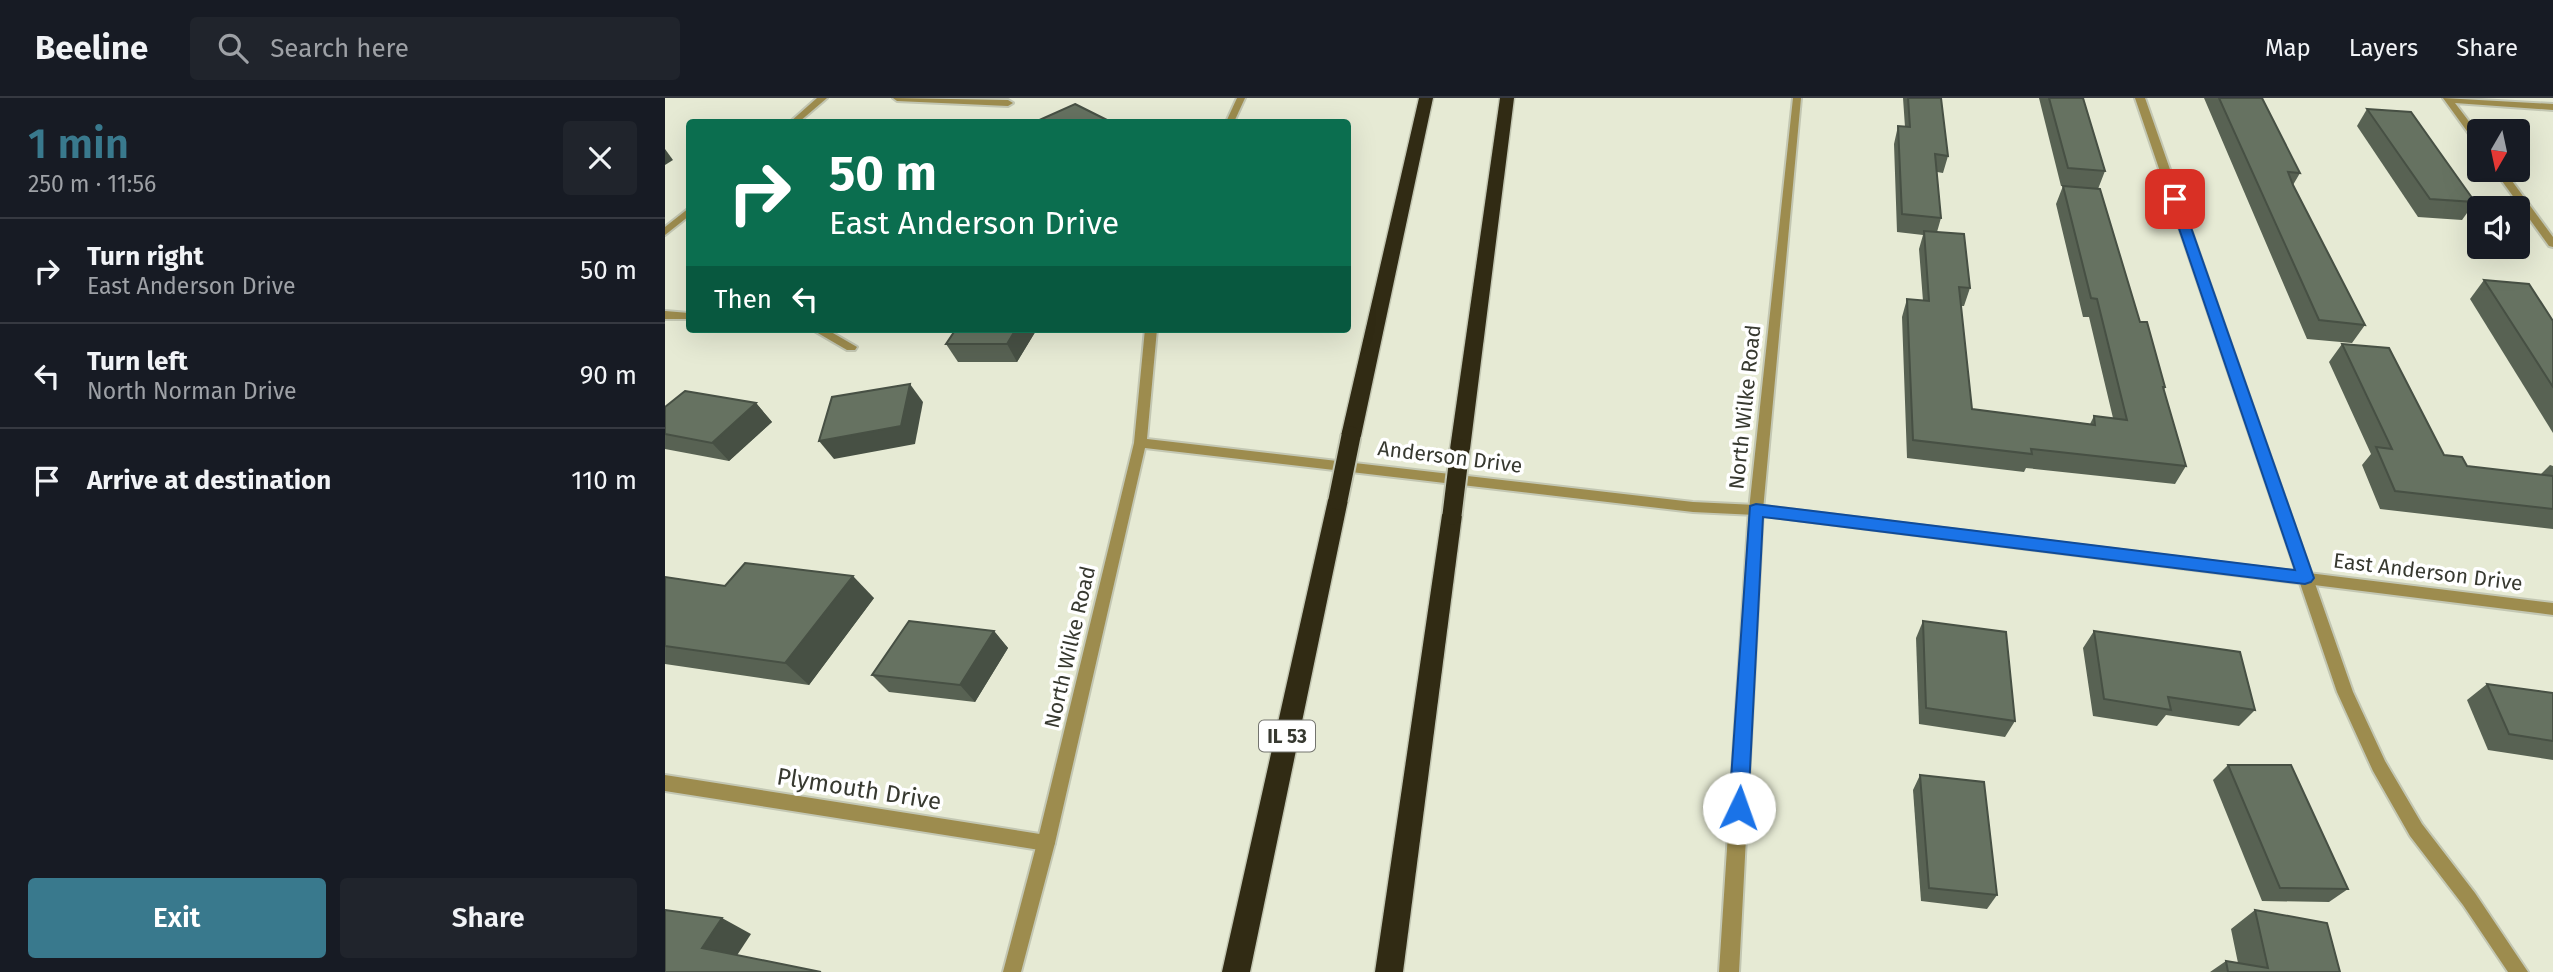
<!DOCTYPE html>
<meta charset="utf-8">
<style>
body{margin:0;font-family:"Fira Sans",sans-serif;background:#20242c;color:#f1f3f6;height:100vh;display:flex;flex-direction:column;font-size:26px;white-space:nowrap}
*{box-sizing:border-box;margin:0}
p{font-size:23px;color:#9ea1a6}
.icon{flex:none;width:38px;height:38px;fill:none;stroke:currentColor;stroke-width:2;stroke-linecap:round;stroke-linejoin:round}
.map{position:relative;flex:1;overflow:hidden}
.details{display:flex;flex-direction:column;background:#171b24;width:665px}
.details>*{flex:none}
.top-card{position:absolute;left:21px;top:21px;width:665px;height:214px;border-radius:7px;box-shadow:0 7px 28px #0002;background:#0b6e4f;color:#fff;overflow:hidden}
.needle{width:46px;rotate:189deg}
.buttons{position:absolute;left:1802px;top:21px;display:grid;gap:14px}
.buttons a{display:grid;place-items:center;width:63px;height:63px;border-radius:7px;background:#171b24;box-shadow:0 7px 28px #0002;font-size:35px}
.pin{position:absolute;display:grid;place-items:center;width:60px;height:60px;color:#fff;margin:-30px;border-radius:14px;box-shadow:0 4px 10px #0006}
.me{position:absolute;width:77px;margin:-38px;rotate:3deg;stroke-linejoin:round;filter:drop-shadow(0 0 5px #0008)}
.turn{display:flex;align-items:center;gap:24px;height:147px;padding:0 28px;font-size:32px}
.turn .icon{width:91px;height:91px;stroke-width:2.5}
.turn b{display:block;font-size:49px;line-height:60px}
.then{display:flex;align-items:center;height:66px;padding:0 28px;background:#0003;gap:14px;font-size:26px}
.round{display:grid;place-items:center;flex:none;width:74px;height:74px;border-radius:7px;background:#20242c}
.overview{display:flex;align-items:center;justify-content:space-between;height:119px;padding:0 28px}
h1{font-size:42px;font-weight:600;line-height:52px;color:#39798d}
.button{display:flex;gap:14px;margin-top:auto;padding:14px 28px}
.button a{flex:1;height:80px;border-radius:7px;background:#39798d;color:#fff;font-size:28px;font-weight:600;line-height:80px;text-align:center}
.button a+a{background:#20242c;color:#f1f3f6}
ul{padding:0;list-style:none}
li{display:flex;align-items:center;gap:21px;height:105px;padding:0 28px;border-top:2px solid #363941}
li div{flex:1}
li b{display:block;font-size:26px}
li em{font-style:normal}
header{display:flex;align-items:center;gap:42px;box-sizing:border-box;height:98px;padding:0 35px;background:#171b24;border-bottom:2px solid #363941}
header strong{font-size:33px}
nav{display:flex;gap:38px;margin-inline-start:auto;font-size:24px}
.search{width:490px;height:63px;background:#20242c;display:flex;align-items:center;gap:18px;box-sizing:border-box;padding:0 24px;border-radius:7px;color:#9ea1a6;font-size:26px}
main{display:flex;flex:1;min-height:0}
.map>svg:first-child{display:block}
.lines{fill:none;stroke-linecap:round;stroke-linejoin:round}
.minor-casing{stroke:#c3c7b3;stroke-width:4}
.tertiary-casing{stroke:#c3c7b3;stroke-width:4}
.motorway-casing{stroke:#c3c7b3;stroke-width:3}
.minor{fill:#9d8c4e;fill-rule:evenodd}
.tertiary{fill:#9d8c4e;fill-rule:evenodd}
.motorway{fill:#312b14;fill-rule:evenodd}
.motorway-bridge-casing{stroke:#c3c7b3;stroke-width:23;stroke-linecap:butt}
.motorway-bridge{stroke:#312b14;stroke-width:19}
.wall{fill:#586253}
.shaded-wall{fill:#475044}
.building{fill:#667261;stroke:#475044;stroke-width:2}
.route{fill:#1a73e8;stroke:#114b97;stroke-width:2}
.labels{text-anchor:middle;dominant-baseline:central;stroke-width:7;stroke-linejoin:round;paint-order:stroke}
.shield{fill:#fff;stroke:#73746e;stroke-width:2}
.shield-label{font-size:19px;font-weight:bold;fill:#373930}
.street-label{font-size:21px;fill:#373930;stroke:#fff}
.near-street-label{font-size:24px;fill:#373930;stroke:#fff}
</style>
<header>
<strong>Beeline</strong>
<div class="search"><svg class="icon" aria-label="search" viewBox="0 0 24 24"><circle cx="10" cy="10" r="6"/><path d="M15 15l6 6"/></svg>Search here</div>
<nav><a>Map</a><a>Layers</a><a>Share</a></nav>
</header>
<main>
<section class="details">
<div class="overview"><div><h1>1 min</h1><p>250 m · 11:56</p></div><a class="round"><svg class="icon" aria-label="close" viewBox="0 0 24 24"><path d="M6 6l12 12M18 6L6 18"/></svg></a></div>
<ul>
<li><svg class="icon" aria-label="right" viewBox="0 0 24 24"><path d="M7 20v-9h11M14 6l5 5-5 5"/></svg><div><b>Turn right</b><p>East Anderson Drive</p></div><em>50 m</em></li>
<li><svg class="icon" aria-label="left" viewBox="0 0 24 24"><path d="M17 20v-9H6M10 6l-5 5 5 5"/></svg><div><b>Turn left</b><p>North Norman Drive</p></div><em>90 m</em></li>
<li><svg class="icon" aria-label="arrive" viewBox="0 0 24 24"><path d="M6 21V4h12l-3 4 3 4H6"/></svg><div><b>Arrive at destination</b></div><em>110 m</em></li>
</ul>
<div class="button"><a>Exit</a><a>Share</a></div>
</section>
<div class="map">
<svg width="1888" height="874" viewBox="0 0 1888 874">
<rect width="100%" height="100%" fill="#e6ead4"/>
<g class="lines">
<defs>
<g id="minor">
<polygon points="152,0 162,0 134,24 125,24"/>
<polygon points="228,0 343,2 348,5 343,8 232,3"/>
<polygon points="1128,0 1136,0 1098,412 1074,874 1054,874 1084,412"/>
<polygon points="1470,0 1480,0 1688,594 1720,663 1757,726 1810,795 1863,874 1843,874 1798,807 1745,738 1708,673 1672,594"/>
<polygon points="1778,0 1888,6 1888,12 1790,5 1815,38 1815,48 1812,47"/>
<polygon points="1829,72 1839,72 1888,139 1888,149 1884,148"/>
<polygon points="24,110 24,118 0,137 0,129"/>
<polygon points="0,213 24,215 24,221 0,221"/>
<polygon points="146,231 161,231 192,249 190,252 182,252"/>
<polygon points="0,677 381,737 387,739 390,745 387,751 381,753 0,693"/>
</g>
<g id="tertiary">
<polygon points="572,0 580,0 569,24 561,24"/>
<polygon points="480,231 492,231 482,341 1028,404 1091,407 1888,505 1888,517 1091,417 1028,414 480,350 390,745 356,874 338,874 372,745 469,345"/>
</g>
<g id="motorway">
<polygon points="754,0 768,0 696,338 693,343 679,343 676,338"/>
<polygon points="835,0 849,0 805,351 802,356 788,356 785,351"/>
<polygon points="673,394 680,397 683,402 585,874 557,874 663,402 666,397"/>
<polygon points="787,409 794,411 797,417 738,874 710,874 777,417 780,411"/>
</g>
</defs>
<use href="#minor" class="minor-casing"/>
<use href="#tertiary" class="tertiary-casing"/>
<use href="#motorway" class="motorway-casing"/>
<use href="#minor" class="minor"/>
<use href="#tertiary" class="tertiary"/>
<use href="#motorway" class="motorway"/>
<defs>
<g id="motorway-bridge">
<polyline points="673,402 686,338"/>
<polyline points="787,417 795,351"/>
</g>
</defs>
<use href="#motorway-bridge" class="motorway-bridge-casing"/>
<use href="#motorway-bridge" class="motorway-bridge"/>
</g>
<g class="wall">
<polygon points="1238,0 1276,0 1283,58 1278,75 1272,74 1276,120 1272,134 1305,190 1299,208 1296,208 1307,311 1425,326 1429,318 1448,320 1424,219 1418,219 1391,106 1398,88 1429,91 1396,88 1374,0 1418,0 1440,73 1433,91 1475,224 1500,289 1499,292 1521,368 1510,386 1361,370 1359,374 1242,360 1237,219 1242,201 1258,203 1254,151 1258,137 1232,134 1229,46 1233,28 1240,29"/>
<polygon points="1539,0 1597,0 1635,75 1628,87 1700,227 1687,245 1642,241"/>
<polygon points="1702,11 1810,104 1797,122 1753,119 1692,28"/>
<polygon points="1819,182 1888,223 1888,335 1805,201"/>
<polygon points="372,231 352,264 293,264 281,246"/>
<polygon points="1677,246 1779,357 1802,368 1875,377 1885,367 1888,368 1888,431 1715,411 1697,367 1706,356 1664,264"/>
<polygon points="91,305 107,324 64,363 0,351 0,309"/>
<polygon points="0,479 60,488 209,500 144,587 0,566"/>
<polygon points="1258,523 1350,623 1340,639 1254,626 1251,540"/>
<polygon points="329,533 343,550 310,604 224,594 207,577"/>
<polygon points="1429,533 1590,612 1574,628 1501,617 1492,628 1428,618 1418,550"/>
<polygon points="1822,586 1888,595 1888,662 1823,652 1802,602"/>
<polygon points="1563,667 1683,791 1664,804 1597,803 1548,682"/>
<polygon points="1255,677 1332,797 1322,811 1256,803 1248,692"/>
<polygon points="1590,812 1675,874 1545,874 1561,863 1573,865 1566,831"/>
</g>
<g class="shaded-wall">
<polygon points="0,51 8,62 0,67"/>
<polygon points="351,231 372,231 352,264 342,246"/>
<polygon points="245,286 258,304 250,346 169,361 154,343"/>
<polygon points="91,305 107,324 64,363 47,345"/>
<polygon points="188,478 209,500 144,587 120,565"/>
<polygon points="329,533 343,550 310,604 295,587"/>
<polygon points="57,820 86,836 67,865 37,850"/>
</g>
<g class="building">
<polygon points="1243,0 1276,0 1283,58 1270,56 1276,120 1237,116 1233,28 1245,29"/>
<polygon points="1384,0 1418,0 1440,73 1403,70"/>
<polygon points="1554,0 1597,0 1635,75 1623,74 1628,87 1700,227 1654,222"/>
<polygon points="410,6 446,24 370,24"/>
<polygon points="1702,11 1746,14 1810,104 1765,101"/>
<polygon points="1398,88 1435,91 1475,224 1482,224 1500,289 1498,289 1521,368 1366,351 1367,356 1248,342 1242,201 1264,203 1259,133 1299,136 1305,190 1294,189 1307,311 1430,327 1429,318 1462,322 1432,201 1426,200"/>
<polygon points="1819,182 1864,186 1888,223 1888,289"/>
<polygon points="291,231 351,231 342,246 281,246"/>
<polygon points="1677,246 1724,250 1779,357 1797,359 1802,368 1888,378 1888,411 1730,393 1711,349 1727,351"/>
<polygon points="245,286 236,328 154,343 167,299"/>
<polygon points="20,293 91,305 47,345 0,336 0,309"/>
<polygon points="80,465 188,478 120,565 0,548 0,479 60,488"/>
<polygon points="244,523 329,533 295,587 207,577"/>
<polygon points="1258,523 1341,534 1350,623 1261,610"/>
<polygon points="1429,533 1575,554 1590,612 1503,599 1506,612 1439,601"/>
<polygon points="1822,586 1888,595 1888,643 1844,636"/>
<polygon points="1563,667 1626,667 1683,791 1615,790"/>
<polygon points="1255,677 1319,684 1332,797 1264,790"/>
<polygon points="0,812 57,820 37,850 156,874 0,874"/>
<polygon points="1590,812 1662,825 1675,874 1563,874 1561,863 1603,870"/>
</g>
<polygon class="route" points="1510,98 1516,101 1649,480 1646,484 1640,486 1098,419 1083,710 1081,717 1074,720 1067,717 1064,710 1085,408 1091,406 1630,472 1504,101"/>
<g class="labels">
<rect class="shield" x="594" y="622.5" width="56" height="31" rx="5"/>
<g class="shield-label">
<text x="622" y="638">IL 53</text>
</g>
<g class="street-label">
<text transform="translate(1080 309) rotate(-84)">North Wilke Road</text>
<text transform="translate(785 359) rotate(7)">Anderson Drive</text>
<text transform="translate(1763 474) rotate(7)">East Anderson Drive</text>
<text transform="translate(405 549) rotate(-77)">North Wilke Road</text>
</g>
<g class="near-street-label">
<text transform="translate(194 691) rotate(9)">Plymouth Drive</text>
</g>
</g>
</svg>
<div class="buttons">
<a><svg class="needle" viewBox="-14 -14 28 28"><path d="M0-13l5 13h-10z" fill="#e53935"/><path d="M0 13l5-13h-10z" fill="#9ea1a6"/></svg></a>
<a><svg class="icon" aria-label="sound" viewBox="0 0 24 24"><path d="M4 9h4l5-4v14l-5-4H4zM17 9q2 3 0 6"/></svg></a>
</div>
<div class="pin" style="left:1510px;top:101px;background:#d93025"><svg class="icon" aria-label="arrive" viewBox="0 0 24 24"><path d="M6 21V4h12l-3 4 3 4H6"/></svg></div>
<svg class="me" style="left:1074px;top:710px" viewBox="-20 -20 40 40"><circle r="19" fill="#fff"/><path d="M0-13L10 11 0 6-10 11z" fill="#1a73e8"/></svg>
<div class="top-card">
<div class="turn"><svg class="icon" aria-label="right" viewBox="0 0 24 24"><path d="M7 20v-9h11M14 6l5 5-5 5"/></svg><div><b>50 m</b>East Anderson Drive</div></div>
<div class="then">Then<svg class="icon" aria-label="left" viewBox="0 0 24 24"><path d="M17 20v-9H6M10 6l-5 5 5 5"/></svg></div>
</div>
</div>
</main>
